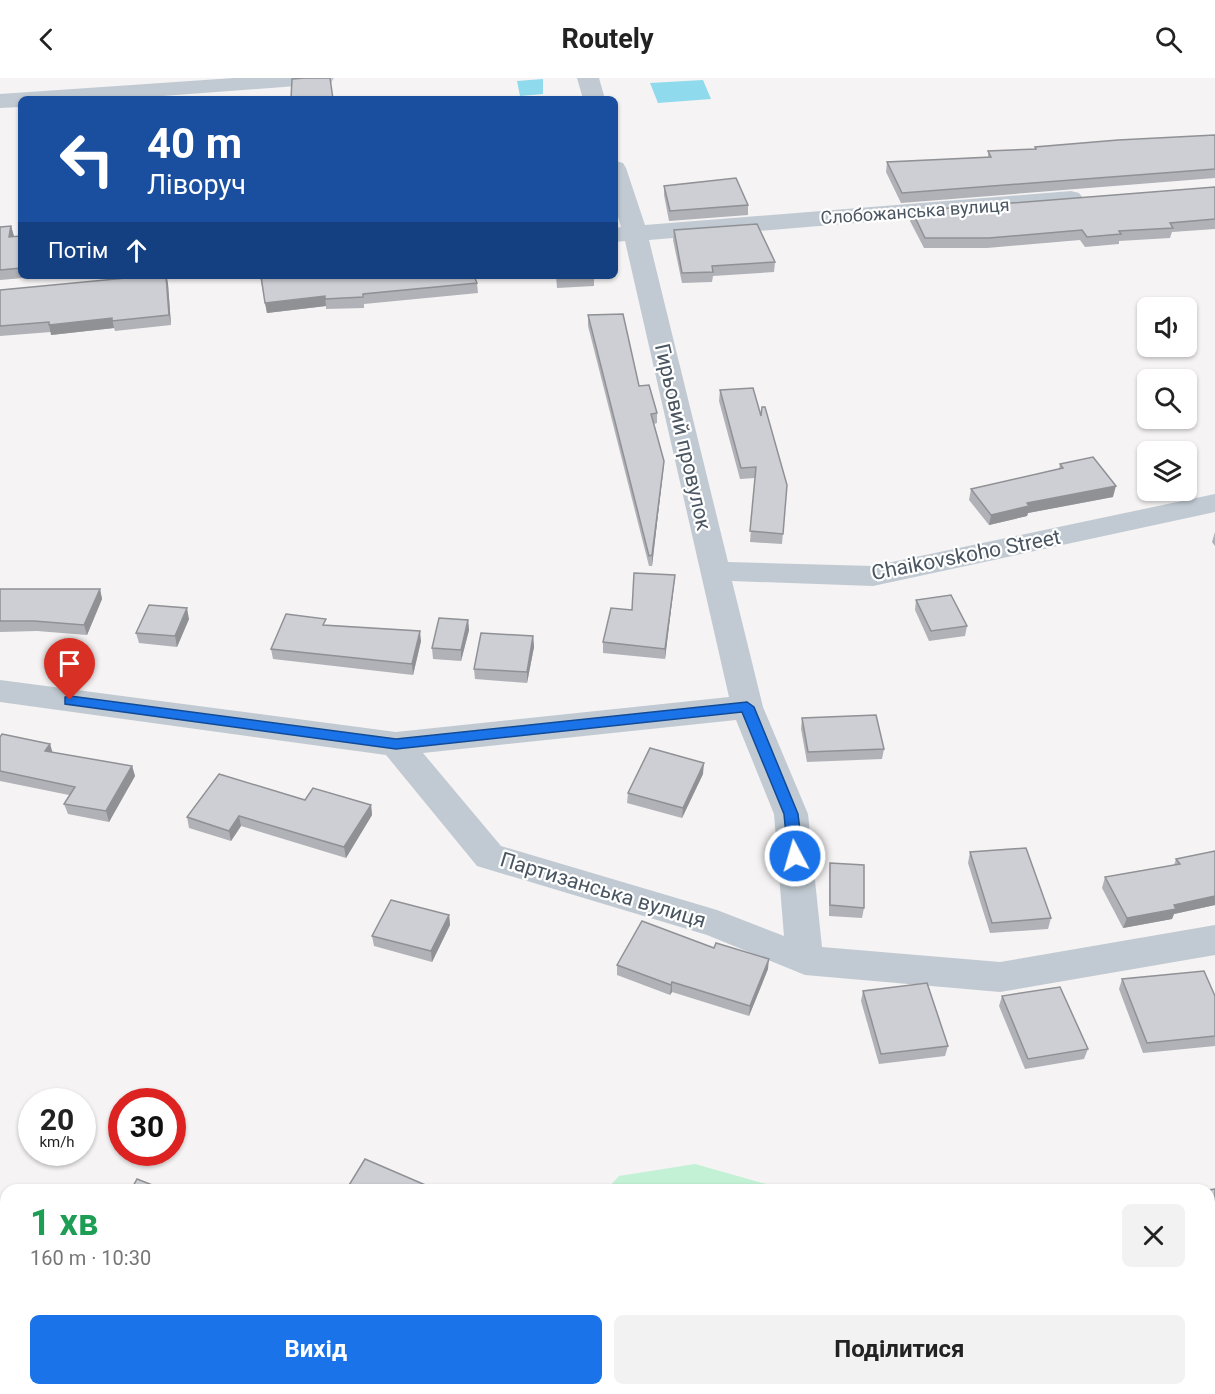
<!DOCTYPE html>
<html lang="uk">
<meta charset="utf-8">
<style>
body{margin:0;font-family:Roboto,sans-serif;background:#f2f2f2;color:#222;height:100vh;display:flex;flex-direction:column;font-size:22px;white-space:nowrap}
*{box-sizing:border-box;margin:0}
p{font-size:20px;color:#767676}
.icon{flex:none;width:33px;height:33px;fill:none;stroke:currentColor;stroke-width:2;stroke-linecap:round;stroke-linejoin:round}
.map{position:relative;flex:1;overflow:hidden}
.panel{position:absolute;left:0px;top:1106px;width:1215px;height:212px;display:flex;flex-direction:column;background:#fff;border-radius:18px 18px 0 0;box-shadow:0 2px 4px #0004}
.panel>*{flex:none}
.hud{position:absolute;left:18px;top:18px;width:600px;height:183px;border-radius:9px;box-shadow:0 2px 4px #0004;background:#1a4fa0;color:#fff;overflow:hidden}
.controls{position:absolute;left:1137px;top:219px;display:grid;gap:12px}
.controls a{display:grid;place-items:center;width:60px;height:60px;border-radius:9px;background:#fff;box-shadow:0 2px 4px #0004;font-size:30px}
.speed{position:absolute;left:18px;top:1010px;display:flex;gap:12px;font-size:30px;font-weight:700;text-align:center}
.speed>*{display:grid;place-content:center;width:78px;height:78px;border-radius:50%;background:#fff;box-shadow:0 2px 4px #0004;line-height:1}
.speed small{font-size:15px;font-weight:400}
.speed .limit{border:9px solid #d22;background:#fff;color:#111}
.pin{position:absolute;display:grid;place-items:center;width:51px;height:51px;color:#fff;margin:-62px -26px;border-radius:50% 50% 50% 0;rotate:-45deg;box-shadow:0 0 6px #0007}
.pin .icon{rotate:45deg}
.me{position:absolute;width:66px;margin:-33px;rotate:354deg;stroke-linejoin:round;filter:drop-shadow(0 0 4px #0008)}
.turn{display:flex;align-items:center;gap:21px;height:126px;padding:0 30px;font-size:27px}
.turn .icon{width:78px;height:78px;stroke-width:2.5}
.turn b{display:block;font-size:42px;line-height:51px}
.then{display:flex;align-items:center;height:57px;padding:0 30px;background:#0003;gap:12px;font-size:22px}
.round{display:grid;place-items:center;flex:none;width:63px;height:63px;border-radius:9px;background:#f2f2f2}
.summary{display:flex;align-items:center;justify-content:space-between;height:102px;padding:0 30px}
h1{font-size:36px;font-weight:700;line-height:45px;color:#1e9e55}
.primary-button{display:flex;gap:12px;margin-top:auto;padding:12px 30px}
.primary-button a{flex:1;height:69px;border-radius:9px;background:#1a73e8;color:#fff;font-size:24px;font-weight:700;line-height:69px;text-align:center}
.primary-button a+a{background:#f2f2f2;color:#222}
header{display:flex;justify-content:space-between;align-items:center;height:78px;padding:0 30px;background:#fff;font-size:27px;font-weight:700}
.map>svg:first-child{display:block}
.green{fill:#c3f1d5}
.water{fill:#90daee}
.lines{fill:none;stroke-linecap:round;stroke-linejoin:round}
.minor{fill:#c1cad2;fill-rule:evenodd}
.wall{fill:#b0b2b7}
.shaded-wall{fill:#909195}
.building{fill:#cdcfd5;stroke:#909195;stroke-width:1.5}
.route{fill:#1a73e8;stroke:#114b97;stroke-width:1.5}
.labels{text-anchor:middle;dominant-baseline:central;stroke-width:4.5;stroke-linejoin:round;paint-order:stroke}
.far-street-label{font-size:18px;fill:#4a5661;stroke:#fff}
.street-label{font-size:21px;fill:#4a5661;stroke:#fff}
</style>
<header><svg class="icon" aria-label="back" viewBox="0 0 24 24"><path d="M15 5l-7 7 7 7"/></svg>Routely<svg class="icon" aria-label="search" viewBox="0 0 24 24"><circle cx="10" cy="10" r="6"/><path d="M15 15l6 6"/></svg></header>
<div class="map">
<svg width="1215" height="1316" viewBox="0 0 1215 1316">
<rect width="100%" height="100%" fill="#f5f3f3"/>
<g class="green">
<polygon points="695,1086 784,1111 607,1111 619,1098"/>
<polygon points="527,1311 1014,1311 1016,1316 527,1316"/>
</g>
<g class="water">
<polygon points="543,1 543,16 520,18 517,3"/>
<polygon points="703,2 711,21 658,25 650,5"/>
</g>
<g class="lines">
<g class="minor">
<polygon points="234,0 334,0 331,5 323,6 123,21 21,21 21,29 0,30 0,16"/>
<polygon points="577,0 599,0 605,21 583,21"/>
<path d="M615,83l8,2 3,5 19,57 426,-34 8,2 4,5 -4,5 -8,2 -422,35 79,322 145,4 342,-72v18l-342,74 -141,-5 31,126 45,107 14,133 178,15 215,-37v30l-215,37 -195,-17 -98,-40 -230,-69 -91,-111 -386,-53v-22l396,52 333,-35 -104,-456 -10,1v-14l6,-1 -6,-21zM736,642l38,94 10,122 -67,-26 -216,-64 -78,-93z"/>
<rect x="1209" y="1238" width="6" height="42"/>
</g>
</g>
<g class="wall">
<polygon points="1215,57 1215,100 901,125 886,94 887,84 988,79 988,73 1034,71 1035,69"/>
<polygon points="664,108 748,127 748,137 669,143 664,117"/>
<polygon points="1215,109 1215,151 1172,154 1170,160 1119,163 1119,166 1085,169 1080,162 987,170 924,170 910,143 912,133"/>
<polygon points="11,148 14,159 21,159 21,198 47,198 0,202 0,149"/>
<polygon points="674,152 775,184 774,194 713,198 712,204 682,205 673,162"/>
<polygon points="167,198 168,206 171,247 115,253 114,250 51,257 51,254 0,258 0,212"/>
<polygon points="260,198 477,205 478,215 364,226 364,230 326,231 326,228 267,235"/>
<polygon points="556,198 594,198 594,208 557,210"/>
<polygon points="588,237 639,308 657,335 657,345 654,346 664,383 663,394 652,488 649,488 588,248"/>
<polygon points="720,312 761,338 787,407 782,466 750,464 755,400 740,401 719,323"/>
<polygon points="1060,386 1113,419 1028,435 1027,438 989,447 969,422 971,411 1059,391"/>
<polygon points="1215,454 1215,468 1212,464"/>
<polygon points="675,497 674,507 665,581 603,575 603,564 632,532"/>
<polygon points="0,511 100,511 102,521 87,557 37,553 0,554"/>
<polygon points="916,522 967,548 965,558 929,563 915,532"/>
<polygon points="189,541 177,569 139,565 136,555"/>
<polygon points="468,542 469,552 461,583 433,581 432,570"/>
<polygon points="327,547 421,563 413,597 273,581 271,571"/>
<polygon points="533,558 534,569 527,605 475,601 474,591"/>
<polygon points="802,640 884,671 882,681 807,684 801,651"/>
<polygon points="0,659 50,666 52,674 132,688 135,698 109,744 68,736 64,726 69,717 0,703"/>
<polygon points="703,696 682,740 627,725 628,715"/>
<polygon points="305,722 371,727 372,737 346,780 241,748 231,763 189,750 187,739"/>
<polygon points="1215,773 1215,827 1174,836 1172,841 1123,850 1102,810 1105,799 1174,787 1176,781"/>
<polygon points="970,774 1051,840 1048,851 990,855 968,785"/>
<polygon points="830,785 864,830 862,840 829,838 829,795"/>
<polygon points="449,837 450,847 432,884 374,868 372,858"/>
<polygon points="714,870 768,891 749,938 672,914 670,917 617,897 617,887"/>
<polygon points="1122,901 1215,918 1215,968 1143,975 1119,911"/>
<polygon points="863,913 948,968 945,978 879,986 861,923"/>
<polygon points="1002,918 1088,971 1084,981 1025,991 999,928"/>
<polygon points="1215,1111 1215,1185 1209,1185 1209,1112"/>
<polygon points="0,1140 6,1142 6,1198 0,1196"/>
<polygon points="1079,1311 1153,1311 1154,1316 1080,1316"/>
</g>
<g class="shaded-wall">
<polygon points="11,148 14,158 12,169 9,159"/>
<polygon points="166,198 168,206 171,247 169,237"/>
<polygon points="325,218 326,228 267,235 265,225"/>
<polygon points="112,240 114,250 51,257 49,247"/>
<polygon points="664,383 663,394 652,488 652,477"/>
<polygon points="1116,408 1113,419 1028,435 1027,438 989,447 991,437 1027,425"/>
<polygon points="675,497 674,507 665,581 665,571"/>
<polygon points="100,511 102,521 87,557 84,547"/>
<polygon points="187,530 189,541 177,569 175,558"/>
<polygon points="468,542 469,552 461,583 461,572"/>
<polygon points="420,553 421,563 413,597 412,586"/>
<polygon points="533,558 534,569 527,605 527,594"/>
<polygon points="50,666 53,676 45,673"/>
<polygon points="704,685 703,696 682,740 683,730"/>
<polygon points="132,688 135,698 109,744 106,733"/>
<polygon points="371,727 372,737 346,780 344,769"/>
<polygon points="239,738 241,748 231,763 229,753"/>
<polygon points="1215,818 1215,827 1174,836 1172,841 1123,850 1127,840 1174,827"/>
<polygon points="449,837 450,847 432,884 431,873"/>
<polygon points="769,881 768,891 749,938 750,928"/>
<polygon points="672,904 672,914 670,917 671,907"/>
</g>
<g class="building">
<polygon points="305,0 330,0 333,21 291,21 292,1"/>
<polygon points="1215,57 1215,91 902,115 887,84 991,79 988,73 1036,71 1035,69 1118,62"/>
<polygon points="736,100 748,127 670,133 664,108"/>
<polygon points="1215,109 1215,141 1170,145 1173,150 1119,153 1121,156 1087,159 1082,152 989,160 925,160 912,133"/>
<polygon points="757,146 775,184 712,188 713,194 682,195 674,152"/>
<polygon points="11,148 9,159 21,158 21,190 0,192 0,149"/>
<polygon points="147,198 166,198 169,237 112,243 112,240 49,247 49,244 0,248 0,212"/>
<polygon points="261,198 474,198 477,205 363,216 363,219 325,221 325,218 265,225"/>
<polygon points="557,198 594,198 557,200"/>
<polygon points="623,236 639,308 649,307 657,335 651,336 664,383 652,477 649,478 588,237"/>
<polygon points="753,310 761,338 762,329 765,329 787,407 783,456 750,453 756,389 741,390 720,312"/>
<polygon points="1093,379 1116,408 1027,425 1029,428 991,437 971,411 1063,390 1060,386"/>
<polygon points="634,495 675,497 665,571 603,564 611,530 632,532"/>
<polygon points="0,511 100,511 84,547 34,543 0,543"/>
<polygon points="951,517 967,548 931,553 916,522"/>
<polygon points="149,527 187,530 175,558 136,555"/>
<polygon points="286,536 326,541 323,547 420,553 412,586 271,571"/>
<polygon points="439,540 468,542 461,572 432,570"/>
<polygon points="481,555 533,558 527,594 474,591"/>
<polygon points="876,637 884,671 808,674 802,640"/>
<polygon points="2,656 50,666 45,673 132,688 106,733 64,726 75,709 0,693 0,659"/>
<polygon points="650,670 704,685 683,730 628,715"/>
<polygon points="219,696 305,722 313,710 371,727 344,769 239,738 229,753 187,739"/>
<polygon points="1026,770 1051,840 992,845 970,774"/>
<polygon points="1215,773 1215,818 1174,827 1176,831 1127,840 1105,799 1180,786 1176,781"/>
<polygon points="830,785 864,787 864,830 830,827"/>
<polygon points="391,822 449,837 431,873 372,858"/>
<polygon points="642,843 714,870 716,865 769,881 750,928 672,904 671,907 617,887"/>
<polygon points="1204,893 1215,918 1215,958 1147,965 1122,901"/>
<polygon points="927,905 948,968 881,976 863,913"/>
<polygon points="1060,909 1088,971 1028,981 1002,918"/>
<polygon points="365,1081 437,1112 346,1112"/>
<polygon points="137,1101 165,1112 131,1112"/>
<polygon points="975,1108 1005,1112 975,1112"/>
<polygon points="1215,1111 1215,1143 1209,1128 1209,1112"/>
<polygon points="0,1140 6,1142 6,1191 0,1189"/>
<polygon points="1215,1147 1215,1175 1209,1176 1209,1150"/>
<polygon points="1084,1311 1153,1311 1154,1316 1085,1316"/>
</g>
<polygon class="route" points="70,618 396,661 747,624 754,629 798,736 803,778 795,783 788,778 784,736 742,634 396,671 65,626 65,619"/>
<g class="labels">
<g class="far-street-label">
<text transform="translate(915 133) rotate(-4)">Слобожанська вулиця</text>
</g>
<g class="street-label">
<text transform="translate(683 359) rotate(77)">Гирьовий провулок</text>
<text transform="translate(966 477) rotate(-11)">Chaikovskoho Street</text>
<text transform="translate(603 812) rotate(17)">Партизанська вулиця</text>
</g>
</g>
</svg>
<div class="controls">
<a><svg class="icon" aria-label="sound" viewBox="0 0 24 24"><path d="M4 9h4l5-4v14l-5-4H4zM17 9q2 3 0 6"/></svg></a>
<a><svg class="icon" aria-label="search" viewBox="0 0 24 24"><circle cx="10" cy="10" r="6"/><path d="M15 15l6 6"/></svg></a>
<a><svg class="icon" aria-label="layers" viewBox="0 0 24 24"><path d="M12 4l9 5-9 5-9-5zM3 14l9 5 9-5"/></svg></a>
</div>
<div class="speed"><div>20<small>km/h</small></div><div class="limit">30</div></div>
<div class="pin" style="left:70px;top:622px;background:#d93025"><svg class="icon" aria-label="arrive" viewBox="0 0 24 24"><path d="M6 21V4h12l-3 4 3 4H6"/></svg></div>
<svg class="me" style="left:795px;top:778px" viewBox="-20 -20 40 40"><circle r="17" fill="#1a73e8" stroke="#fff" stroke-width="3"/><path d="M0-11L8 9 0 5-8 9z" fill="#fff"/></svg>
<div class="hud">
<div class="turn"><svg class="icon" aria-label="left" viewBox="0 0 24 24"><path d="M17 20v-9H6M10 6l-5 5 5 5"/></svg><div><b>40 m</b>Ліворуч</div></div>
<div class="then">Потім<svg class="icon" aria-label="ahead" viewBox="0 0 24 24"><path d="M12 20V5M6 11l6-6 6 6"/></svg></div>
</div>
<section class="panel">
<div class="summary"><div><h1>1 хв</h1><p>160 m · 10:30</p></div><a class="round"><svg class="icon" aria-label="close" viewBox="0 0 24 24"><path d="M6 6l12 12M18 6L6 18"/></svg></a></div>
<div class="primary-button"><a>Вихід</a><a>Поділитися</a></div>
</section>
</div>
